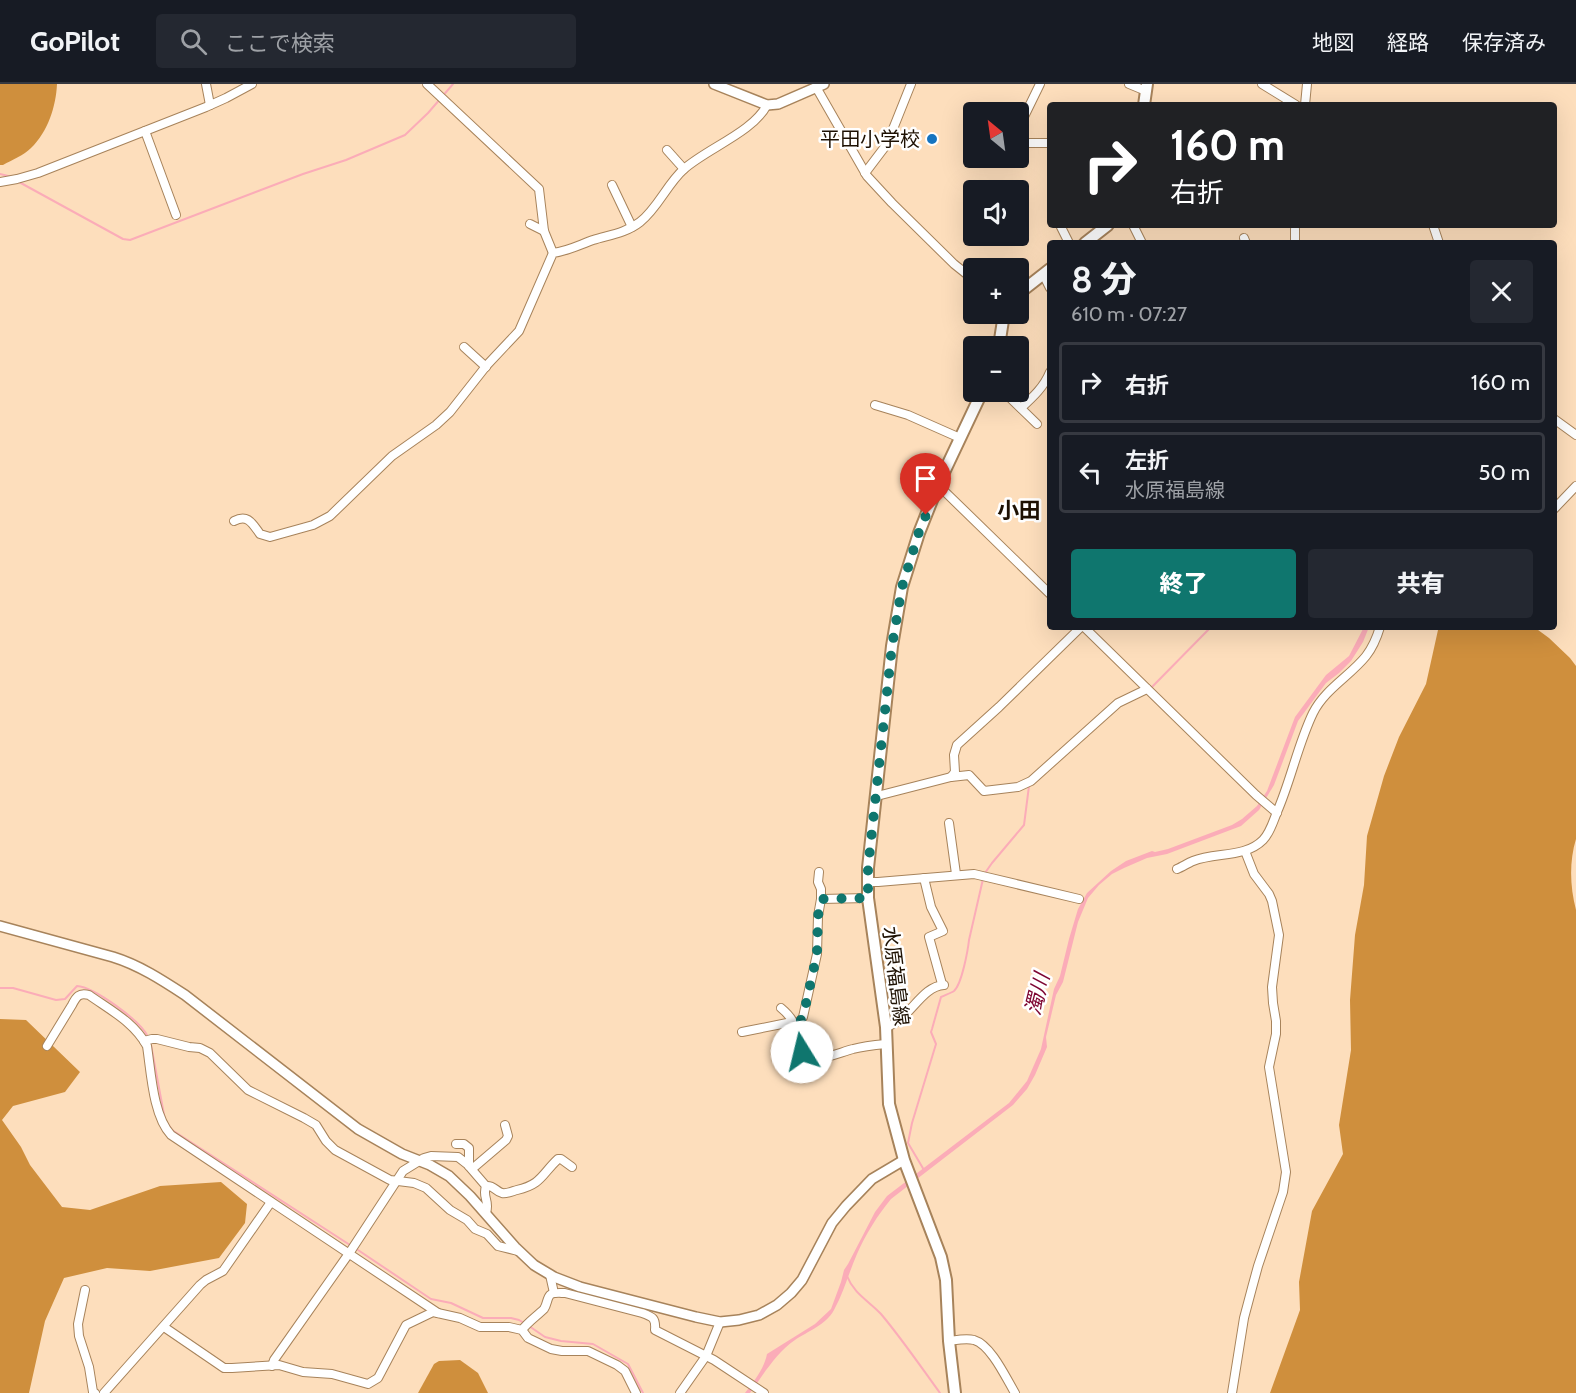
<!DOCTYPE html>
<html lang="ja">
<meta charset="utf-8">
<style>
body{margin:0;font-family:Cabin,"Noto Sans JP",sans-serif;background:#242831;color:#f1f3f6;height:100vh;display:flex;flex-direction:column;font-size:22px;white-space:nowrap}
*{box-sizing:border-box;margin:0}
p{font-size:20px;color:#9ea1a6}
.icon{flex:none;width:33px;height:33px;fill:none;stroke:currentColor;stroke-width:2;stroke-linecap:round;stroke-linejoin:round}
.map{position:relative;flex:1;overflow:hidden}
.panel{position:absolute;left:1047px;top:156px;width:510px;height:390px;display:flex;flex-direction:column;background:#171b24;border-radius:6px;box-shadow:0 6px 24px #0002}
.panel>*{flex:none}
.top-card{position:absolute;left:1047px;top:18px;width:510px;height:126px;border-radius:6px;box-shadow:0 6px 24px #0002;background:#202124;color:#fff;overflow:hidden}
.needle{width:39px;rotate:331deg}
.fabs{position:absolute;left:963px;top:18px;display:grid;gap:12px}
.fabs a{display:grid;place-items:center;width:66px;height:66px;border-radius:6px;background:#171b24;box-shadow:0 6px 24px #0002;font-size:30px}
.pin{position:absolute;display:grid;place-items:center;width:51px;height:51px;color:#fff;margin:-62px -26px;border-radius:50% 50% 50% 0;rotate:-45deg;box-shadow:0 0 6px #0007}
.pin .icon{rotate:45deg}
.me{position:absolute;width:66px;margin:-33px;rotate:351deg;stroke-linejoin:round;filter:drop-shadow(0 0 4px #0008)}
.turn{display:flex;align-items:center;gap:21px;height:126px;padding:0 24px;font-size:27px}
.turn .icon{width:78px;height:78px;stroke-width:2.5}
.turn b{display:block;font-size:42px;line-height:51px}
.round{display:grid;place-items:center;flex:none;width:63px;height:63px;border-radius:6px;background:#242831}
.headline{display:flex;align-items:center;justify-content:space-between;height:102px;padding:0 24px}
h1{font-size:36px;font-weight:800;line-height:45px}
.primary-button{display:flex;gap:12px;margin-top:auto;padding:12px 24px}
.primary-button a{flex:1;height:69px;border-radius:6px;background:#0f766e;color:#fff;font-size:24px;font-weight:800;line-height:69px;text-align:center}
.primary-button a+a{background:#242831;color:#f1f3f6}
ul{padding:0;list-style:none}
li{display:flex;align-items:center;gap:18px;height:81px;margin:0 12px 9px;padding:0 12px;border:3px solid #363941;border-radius:6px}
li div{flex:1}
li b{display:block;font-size:22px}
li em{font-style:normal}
header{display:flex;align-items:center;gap:36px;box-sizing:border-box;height:84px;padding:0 30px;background:#171b24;border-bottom:2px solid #363941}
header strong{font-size:28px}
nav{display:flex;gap:33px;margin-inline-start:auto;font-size:21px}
.search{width:420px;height:54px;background:#242831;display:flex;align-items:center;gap:15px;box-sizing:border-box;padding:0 21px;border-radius:6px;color:#9ea1a6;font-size:22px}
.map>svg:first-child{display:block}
.forest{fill:#cf8f3d}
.water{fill:#fbacb8}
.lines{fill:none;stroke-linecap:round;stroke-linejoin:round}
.stream{stroke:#fbacb8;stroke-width:2}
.minor-casing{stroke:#a7835b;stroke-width:10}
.tertiary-casing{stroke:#a7835b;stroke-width:12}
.secondary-casing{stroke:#a7835b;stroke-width:14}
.minor{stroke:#fff;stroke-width:8}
.tertiary{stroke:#fff;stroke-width:9}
.secondary{stroke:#fff;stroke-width:10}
.route{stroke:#0f766e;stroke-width:10;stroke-dasharray:0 18}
.poi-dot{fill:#1574c0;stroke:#fff;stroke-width:2}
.labels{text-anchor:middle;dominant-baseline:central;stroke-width:5;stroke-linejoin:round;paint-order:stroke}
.poi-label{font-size:20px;fill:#1e1103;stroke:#fff;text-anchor:end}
.street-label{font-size:20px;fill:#1e1103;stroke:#fff}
.water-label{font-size:21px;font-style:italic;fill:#7d0431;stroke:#fff}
.quarter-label{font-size:22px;font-weight:bold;fill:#1e1103;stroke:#fff}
</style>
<header>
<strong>GoPilot</strong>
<div class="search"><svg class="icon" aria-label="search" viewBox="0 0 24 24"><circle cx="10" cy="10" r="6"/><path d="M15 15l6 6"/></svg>ここで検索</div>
<nav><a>地図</a><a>経路</a><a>保存済み</a></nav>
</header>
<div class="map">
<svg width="1576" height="1309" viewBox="0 0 1576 1309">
<rect width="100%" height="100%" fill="#fddebc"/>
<g class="forest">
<path d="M0,0h57c-1,22 -9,48 -26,64 -7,7 -19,12 -28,17h-3z"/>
<path d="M1440,543h94l15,11 21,20 6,8v173c-7,23 -6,48 0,71v483h-306l30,-83 -1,-28 13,-71 31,-57 -4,-29 12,-75 -1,-50 5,-65 9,-50 3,-49 17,-60 15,-39 27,-53 12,-54z"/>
<polygon points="0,935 26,936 80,988 65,1008 13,1022 2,1036 21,1063 30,1081 62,1123 90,1126 160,1102 221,1098 247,1120 245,1139 219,1174 150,1187 107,1184 64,1194 45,1237 29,1309 0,1309"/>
<polygon points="460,1276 478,1289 488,1309 418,1309 434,1280 439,1277"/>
</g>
<path class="water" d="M1364,543h5l-6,15 -12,19 -12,12 -13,10 -28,38 -24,64 -15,25 -18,16 -74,28 -20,4 -23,10 -12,6 -13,11 -11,13 -10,24 -15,60 -7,13 -10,42 1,10 -12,28 -8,14 -14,16 -122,94c-14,17 -25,35 -34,55 -8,18 -13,38 -23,56 -8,15 -26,21 -39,30 -19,13 -32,35 -45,53h-5c9,-12 19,-24 22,-39l48,-30 16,-15 10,-27 3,-12 4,-6 27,-52 12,-16 122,-93 18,-22 14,-32 13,-60 6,-13 9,-37 9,-30 9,-16 24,-22 15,-10 26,-10 3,1 13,-3 64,-24 10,-6 15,-13 10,-15 28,-74 31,-42 23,-19z"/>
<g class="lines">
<g class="stream">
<polyline points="0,90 12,93"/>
<polyline points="19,98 123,155 130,156 303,90 346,76 405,51 428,29 453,0"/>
<polyline points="1150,605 1211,543"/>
<polyline points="985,789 992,779 1024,741 1029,702"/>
<path d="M0,904h13l43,12 9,-1 12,-13c17,1 64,35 71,51"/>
<polyline points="151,961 165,1036 172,1046 350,1161"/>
<path d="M924,1086l-16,-27 4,-20 24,-79 -5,-12 1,-3 9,-32c4,-2 10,-4 13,-6 8,-7 14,-42 15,-51l14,-61"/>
<polyline points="355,1164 431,1215 451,1219 483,1234 511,1234 519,1236 524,1239"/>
<path d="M847,1192c7,18 22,25 34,38 21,25 40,53 59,79"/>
<polyline points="529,1242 545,1253 561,1257 593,1260 628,1280 643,1309"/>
</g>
<defs>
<g id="minor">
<polyline points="206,0 210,21"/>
<polyline points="427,0 539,105 544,147 553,169"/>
<polyline points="1129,0 1146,7"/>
<polyline points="1262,0 1296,21"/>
<polyline points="816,3 867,92 892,119 954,180 974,196"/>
<polyline points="1305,21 1307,0"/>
<polyline points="1018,45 1040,0"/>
<polyline points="145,47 176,131"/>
<polyline points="1018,59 1050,59"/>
<polyline points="667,66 684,85"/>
<polyline points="865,89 887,60 911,0"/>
<polyline points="0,98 17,95 38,89 206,23 226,14 252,0"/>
<polyline points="612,101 632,143"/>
<polyline points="530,140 544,147"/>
<polyline points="1060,141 1069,159"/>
<polyline points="1133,141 1142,159"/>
<polyline points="1433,141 1439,159"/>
<polyline points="1295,145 1295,159"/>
<polyline points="1244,154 1246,159"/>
<polyline points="1043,190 1050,204"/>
<polyline points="464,263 486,283"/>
<polyline points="1004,308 1037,340"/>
<polyline points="875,321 908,331 960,354"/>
<path d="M1021,324c12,-11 23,-21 29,-36"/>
<polyline points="1554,335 1576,351"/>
<polyline points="938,401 1050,510"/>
<polyline points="1554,425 1576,402"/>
<path d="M234,437c14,-7 18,2 26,13l10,3 43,-12 17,-9 62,-60 44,-31 14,-13 37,-47 32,-34 34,-78c15,-2 26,-8 40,-13 16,-5 33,-7 47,-18 18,-14 27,-38 44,-53 24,-21 69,-37 83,-64"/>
<polyline points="1084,543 1256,711 1277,729"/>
<polyline points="951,693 969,691 984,707 1018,703 1031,697 1118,619 1147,605"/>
<polyline points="877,712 951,693 955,688 954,671 957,661 999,623 1081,543"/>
<polyline points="949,739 956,790"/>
<path d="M1177,785c5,-2 11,-6 16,-8 23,-9 52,-3 70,-21 7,-7 10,-18 14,-28 14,-32 21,-68 36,-99 12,-24 37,-37 53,-57 7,-9 11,-19 14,-29"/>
<polyline points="924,794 931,823 943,847 929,853 942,900"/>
<polyline points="868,798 878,798 974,790 1079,815"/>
<polyline points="821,815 868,814"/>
<path d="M781,924c6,5 12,11 14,19 1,6 -1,12 2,19 11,23 39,7 56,3 11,-3 22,-4 33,-5"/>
<path d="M886,943c23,-6 35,-41 58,-42"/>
<polyline points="795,944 803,933 817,870 818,832 821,815 821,805 818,798 819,788"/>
<polyline points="742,948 792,938"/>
<polyline points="144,957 152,955 157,955 189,963 200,964 210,969 248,1006 304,1034 316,1041 326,1057 335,1066 390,1096 414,1099 426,1104 450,1126 467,1136 475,1145 487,1150 498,1162 518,1167"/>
<path d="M47,962l25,-41c4,-8 7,-13 17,-10 21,15 45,27 58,51 4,26 6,70 24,89l267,178"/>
<polyline points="777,969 785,968 797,962"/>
<polyline points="456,1060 464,1060 469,1064 469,1082"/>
<polyline points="472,1085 506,1056 508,1052 505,1041"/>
<path d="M486,1102c8,-1 9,5 16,7 5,1 11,-2 15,-3 25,-6 24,-15 41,-31h3l11,8"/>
<polyline points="550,1191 554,1209"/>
<polyline points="85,1206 78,1240 79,1252 89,1283 93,1308 95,1309"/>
<polyline points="164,1243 224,1284 232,1284 279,1281 303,1288 332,1290 368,1300 378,1294 406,1241 433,1228 460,1234 480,1243 509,1243 522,1246 528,1254 551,1265 562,1267 588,1267 617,1281 625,1287 636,1309"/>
<path d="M522,1246c6,-8 15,-14 22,-21 3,-4 3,-11 6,-14 3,-3 10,-2 15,-2l77,20c11,4 14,5 13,17l59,30 50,33"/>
<path d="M949,1257c8,-1 17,-3 25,-1 17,5 32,38 41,53"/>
<path d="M272,1282l2,-6 76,-108 53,-81 21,-13 7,-2 27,1 9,7 19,22c-4,12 4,14 0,27"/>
<polyline points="104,1309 200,1201 206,1196 223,1187 271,1118"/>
<polyline points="680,1309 706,1272 720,1238"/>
<polyline points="1232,1309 1244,1234 1252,1204 1258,1182 1283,1108 1286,1088 1269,983 1276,950 1276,937 1273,919 1272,903 1279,851 1272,817 1269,810 1254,790 1245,767"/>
</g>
<g id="tertiary">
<polyline points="714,0 767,21 778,20 824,0"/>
<path d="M0,842l113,31c26,8 49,23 72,38l173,134 44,25 28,11 19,11 21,20 45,51 19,18 20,12 26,10 116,30 24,5 19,-2 20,-5 18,-10 14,-12 11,-13 30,-57 14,-17 26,-27 32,-19"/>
</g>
<g id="secondary">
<polyline points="1144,21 1147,0"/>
<polyline points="1085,159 1108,141"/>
<polyline points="1018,210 1050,185"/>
<polyline points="999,262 1004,230"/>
<polyline points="955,1309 949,1257 946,1196 941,1173 904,1076 889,1020 886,943 868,814 868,784 892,562 902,503 919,449 938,401 982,308"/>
</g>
</defs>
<use href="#minor" class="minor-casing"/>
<use href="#tertiary" class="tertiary-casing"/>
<use href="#secondary" class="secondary-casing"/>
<use href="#minor" class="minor"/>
<use href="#tertiary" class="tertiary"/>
<use href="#secondary" class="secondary"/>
</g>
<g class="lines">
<polyline class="route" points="802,968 797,962 795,953 795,944 803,933 817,870 818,832 821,815 868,814 868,784 892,562 902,503 919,448 926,431"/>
</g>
<circle class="poi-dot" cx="932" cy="55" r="6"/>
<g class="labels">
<g class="poi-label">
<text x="920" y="55">平田小学校</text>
</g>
<g class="street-label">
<text transform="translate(896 892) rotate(83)">水原福島線</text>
</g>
<g class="water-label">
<text transform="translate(1037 910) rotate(-76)">濁川</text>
</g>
<g class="quarter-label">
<text x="1019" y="426">小田</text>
</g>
</g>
</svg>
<div class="fabs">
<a><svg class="needle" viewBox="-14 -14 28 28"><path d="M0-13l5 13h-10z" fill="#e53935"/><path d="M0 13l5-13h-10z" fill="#9ea1a6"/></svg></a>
<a><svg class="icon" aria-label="sound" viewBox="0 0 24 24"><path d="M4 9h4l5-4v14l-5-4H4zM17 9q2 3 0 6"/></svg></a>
<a>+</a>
<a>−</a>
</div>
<div class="pin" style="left:926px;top:431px;background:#d93025"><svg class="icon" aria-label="arrive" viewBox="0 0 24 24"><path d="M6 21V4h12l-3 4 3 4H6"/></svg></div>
<svg class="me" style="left:802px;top:968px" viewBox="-20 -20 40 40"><circle r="19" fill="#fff"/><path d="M0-13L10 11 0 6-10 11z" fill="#0f766e"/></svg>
<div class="top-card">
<div class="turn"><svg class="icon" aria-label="right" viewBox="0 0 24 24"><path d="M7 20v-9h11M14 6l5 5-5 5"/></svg><div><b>160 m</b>右折</div></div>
</div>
<section class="panel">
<div class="headline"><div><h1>8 分</h1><p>610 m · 07:27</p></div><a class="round"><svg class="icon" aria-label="close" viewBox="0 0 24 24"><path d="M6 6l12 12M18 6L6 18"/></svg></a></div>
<ul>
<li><svg class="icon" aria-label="right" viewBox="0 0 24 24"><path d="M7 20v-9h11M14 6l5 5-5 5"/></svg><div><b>右折</b></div><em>160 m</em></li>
<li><svg class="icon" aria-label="left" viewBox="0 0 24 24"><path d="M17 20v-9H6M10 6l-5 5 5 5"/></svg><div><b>左折</b><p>水原福島線</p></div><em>50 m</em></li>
</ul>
<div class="primary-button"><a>終了</a><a>共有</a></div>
</section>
</div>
